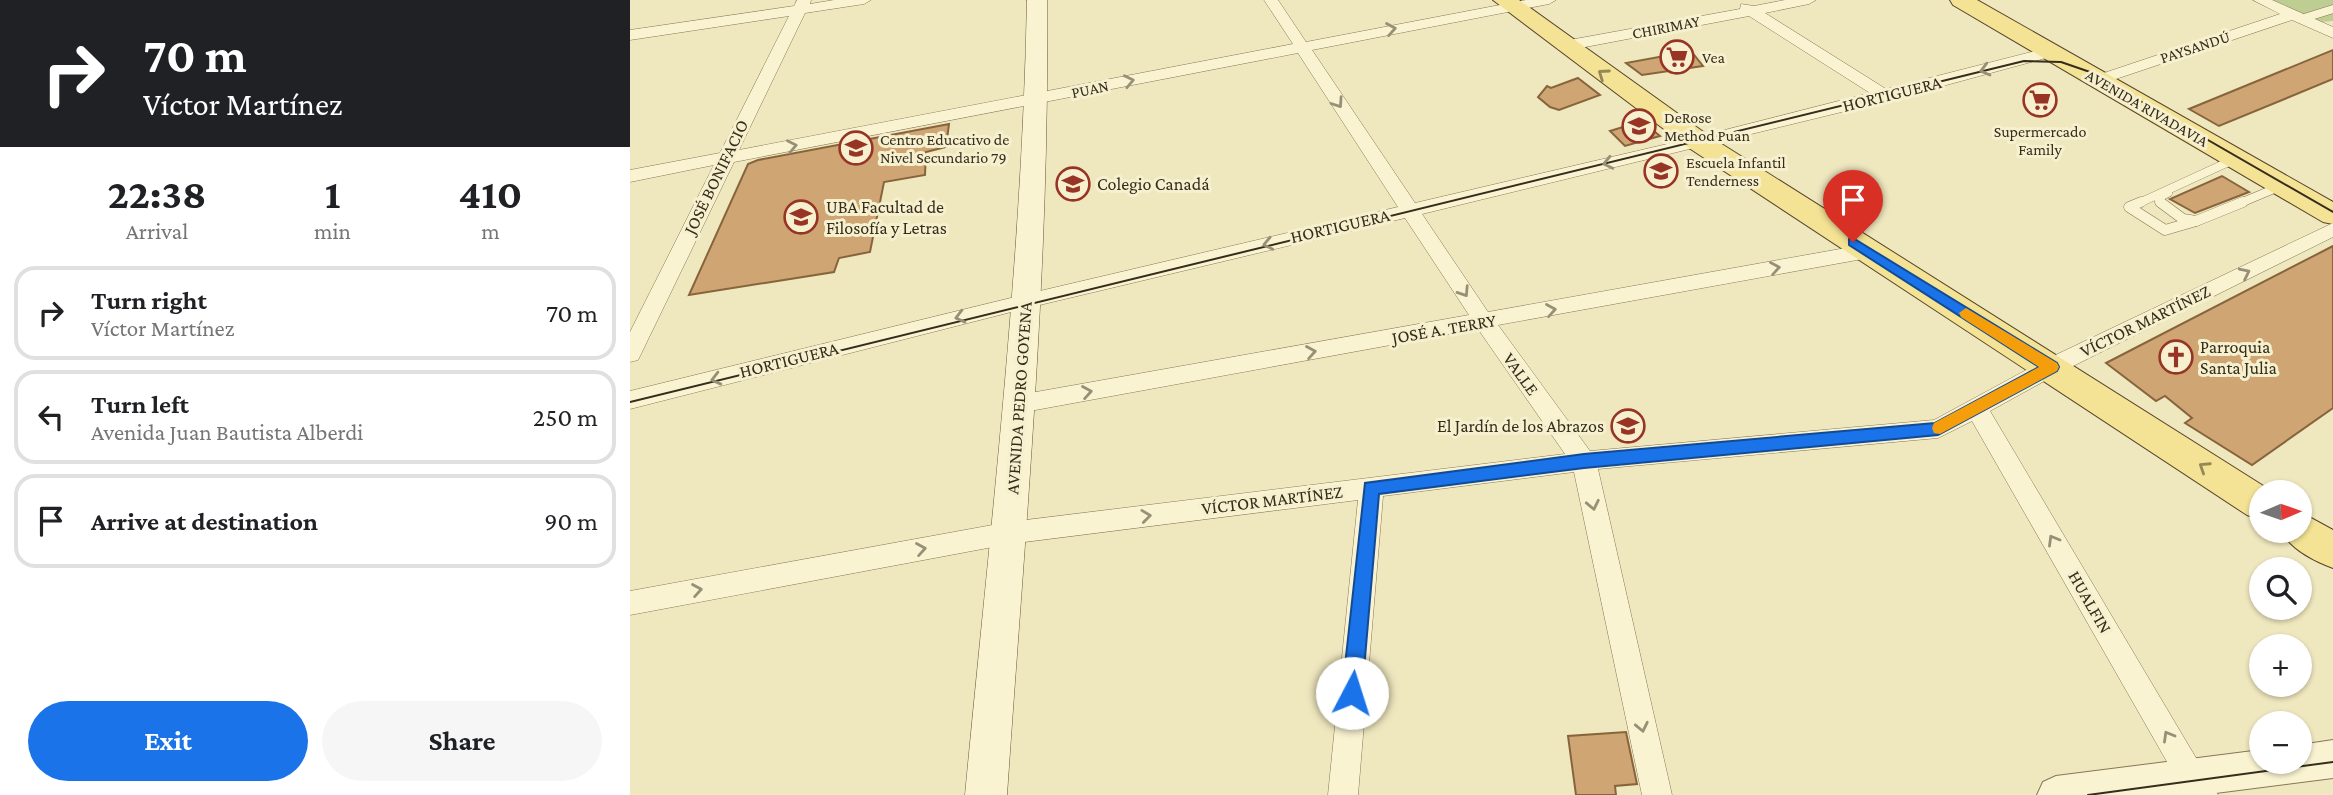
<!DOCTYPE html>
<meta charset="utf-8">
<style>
body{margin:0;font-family:"Crimson Pro",serif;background:#f6f6f6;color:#202124;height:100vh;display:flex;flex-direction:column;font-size:26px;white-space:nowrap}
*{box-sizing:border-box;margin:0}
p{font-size:23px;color:#757577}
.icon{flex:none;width:38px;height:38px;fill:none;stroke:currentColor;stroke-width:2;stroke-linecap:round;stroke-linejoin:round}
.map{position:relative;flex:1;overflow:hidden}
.panel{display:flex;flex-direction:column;background:#fff;width:630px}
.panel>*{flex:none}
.top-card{background:#202124;color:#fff;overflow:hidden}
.needle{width:46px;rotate:88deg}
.controls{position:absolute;left:1619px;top:480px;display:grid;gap:14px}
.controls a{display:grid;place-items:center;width:63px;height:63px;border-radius:50%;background:#fff;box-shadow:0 2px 5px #0004;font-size:35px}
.pin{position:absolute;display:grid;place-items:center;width:60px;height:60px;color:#fff;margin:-72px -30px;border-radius:50% 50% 50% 0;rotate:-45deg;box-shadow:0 0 7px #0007}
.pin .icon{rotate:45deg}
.me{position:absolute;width:77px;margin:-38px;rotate:5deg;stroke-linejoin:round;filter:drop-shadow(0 0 5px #0008)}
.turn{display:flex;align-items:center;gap:24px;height:147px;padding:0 28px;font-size:32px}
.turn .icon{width:91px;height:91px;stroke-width:2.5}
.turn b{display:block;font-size:49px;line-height:60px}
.eta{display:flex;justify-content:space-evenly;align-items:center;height:119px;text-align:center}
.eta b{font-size:42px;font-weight:700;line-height:49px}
.cta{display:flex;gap:14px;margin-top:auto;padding:14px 28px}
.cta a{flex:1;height:80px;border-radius:42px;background:#1a73e8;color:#fff;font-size:28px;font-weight:700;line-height:80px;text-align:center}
.cta a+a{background:#f6f6f6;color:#202124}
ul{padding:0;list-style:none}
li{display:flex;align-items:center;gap:21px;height:94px;margin:0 14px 10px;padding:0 14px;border:4px solid #e0e0e0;border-radius:21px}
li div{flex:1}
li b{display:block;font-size:26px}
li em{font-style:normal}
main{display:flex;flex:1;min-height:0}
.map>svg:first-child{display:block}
.green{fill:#becd92}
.building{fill:#cea573;stroke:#87643c;stroke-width:2}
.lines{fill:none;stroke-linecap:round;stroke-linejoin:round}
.service-far1-casing{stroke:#877757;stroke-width:9}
.service-casing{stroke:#877757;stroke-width:11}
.minor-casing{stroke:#877757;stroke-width:1}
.tertiary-casing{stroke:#877757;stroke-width:2}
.secondary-casing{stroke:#69583a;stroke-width:1}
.primary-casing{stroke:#55442b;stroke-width:2}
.service-far1{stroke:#f9f3d1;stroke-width:8}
.service{stroke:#f9f3d1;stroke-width:10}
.minor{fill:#f9f3d1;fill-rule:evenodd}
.tertiary{fill:#f9f3d1;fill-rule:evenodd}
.secondary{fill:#f9f3d1;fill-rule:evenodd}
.primary{fill:#f4e394;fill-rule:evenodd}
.tram{stroke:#362c1c;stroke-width:2}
.oneway{stroke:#989076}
.oneway2{stroke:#958858}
.route{fill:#1a73e8;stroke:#114b97;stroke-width:2}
.slow{fill:#f59e0b}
.labels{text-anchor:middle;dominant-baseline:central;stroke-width:6;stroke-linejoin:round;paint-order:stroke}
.far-street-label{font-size:16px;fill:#362c1c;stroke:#f6f0ce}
.far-poi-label{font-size:16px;fill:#362c1c;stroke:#f6f0ce;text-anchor:start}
.street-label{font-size:18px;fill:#362c1c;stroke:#f6f0ce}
.poi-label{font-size:18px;fill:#362c1c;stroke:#f6f0ce;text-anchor:start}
</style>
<main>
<section class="panel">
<div class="top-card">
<div class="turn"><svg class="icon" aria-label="right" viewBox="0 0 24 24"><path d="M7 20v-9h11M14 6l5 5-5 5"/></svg><div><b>70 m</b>Víctor Martínez</div></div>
</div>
<div class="eta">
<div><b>22:38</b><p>Arrival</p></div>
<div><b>1</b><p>min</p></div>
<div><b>410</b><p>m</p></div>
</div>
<ul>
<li><svg class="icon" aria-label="right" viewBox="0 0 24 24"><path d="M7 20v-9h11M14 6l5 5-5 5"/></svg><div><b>Turn right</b><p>Víctor Martínez</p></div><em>70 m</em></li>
<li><svg class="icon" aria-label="left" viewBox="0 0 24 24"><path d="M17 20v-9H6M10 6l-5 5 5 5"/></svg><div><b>Turn left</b><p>Avenida Juan Bautista Alberdi</p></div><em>250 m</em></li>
<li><svg class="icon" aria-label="arrive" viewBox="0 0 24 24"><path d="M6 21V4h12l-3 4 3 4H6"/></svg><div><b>Arrive at destination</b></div><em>90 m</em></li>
</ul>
<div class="cta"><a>Exit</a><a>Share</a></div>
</section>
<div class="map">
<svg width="1703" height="795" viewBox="0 0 1703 795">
<rect width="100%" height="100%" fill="#efe7be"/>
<polygon class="green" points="1634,0 1703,0 1703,21 1680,23"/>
<g class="building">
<polygon points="1703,50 1703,79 1589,126 1559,109"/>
<polygon points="1061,51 1073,66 1012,75 996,63"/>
<polygon points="948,78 970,95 929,110 920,107 908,97 917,86 921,88"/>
<polygon points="1012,121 1030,136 995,146 980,131"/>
<polygon points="319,124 316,147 296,152 295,175 254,182 240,252 209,258 204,272 59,295 118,164 128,160"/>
<polygon points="1592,176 1619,192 1565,213 1540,199"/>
<polygon points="1703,246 1703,408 1622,465 1555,423 1562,418 1535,396 1526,401 1476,363"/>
<polygon points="996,732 1007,784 985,786 986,795 946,795 938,736"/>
</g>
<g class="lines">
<defs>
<g id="service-far1">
<polyline points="1671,19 1703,9"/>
<polyline points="1507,204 1605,159"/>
<polyline points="1532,204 1528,198 1538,193"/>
<polyline points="1608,204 1651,186"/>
</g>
<g id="service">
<polyline points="1511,202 1499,207 1535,230 1566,221"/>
<polyline points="1530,202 1553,219 1566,221 1613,202"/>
</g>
<g id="minor">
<polygon points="167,0 181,0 180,4 204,0 241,0 234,4 175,13 109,150 663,44 634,0 648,0 676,42 896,0 926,0 919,4 682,50 785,203 1067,137 1240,93 1119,16 934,51 928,49 926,46 934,41 1110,9 1111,4 1124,6 1155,0 1186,0 1179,4 1135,13 1256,89 1421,47 1427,49 1429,52 1427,55 1261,100 792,214 858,312 1238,244 1245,246 1248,251 1245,256 1238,258 868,325 960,451 1304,420 1413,361 1703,223 1703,237 1429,373 1360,411 1588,795 1556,795 1342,421 1308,438 968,469 1042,795 1012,795 944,472 753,496 728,795 698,795 728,500 379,544 0,615 0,591 379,522 935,454 848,329 389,413 381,410 378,404 381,398 389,395 839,315 775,218 397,308 0,409 0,391 397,294 768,207 668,53 104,162 11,354 8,360 0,362 0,332 84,165 0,182 0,170 90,153 159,16 0,40 0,30 164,6"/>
<polygon points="1623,0 1642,0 1703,27 1703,38 1662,20 1474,83 1462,83 1460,80 1462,77 1650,14"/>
</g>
<polygon id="tertiary" points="1703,740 1703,778 1570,795 1407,795 1413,782 1426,776 1631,750 1631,761 1670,761 1670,745"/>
<path id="secondary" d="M397,0h20c3,266 -22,530 -40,795h-42c25,-265 57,-529 62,-795z"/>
<g id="primary">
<polygon points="863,0 889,0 1079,136 1643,492 1631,492 1631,520 1617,515 1059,148"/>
<polygon points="1320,0 1347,0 1703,202 1703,224 1693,222 1323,5"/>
<path d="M1670,512l33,18v38c-19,-7 -43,-19 -52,-38h19z"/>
</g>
</defs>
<use href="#service-far1" class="service-far1-casing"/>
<use href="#service" class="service-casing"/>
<use href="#minor" class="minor-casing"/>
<use href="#tertiary" class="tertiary-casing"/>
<use href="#secondary" class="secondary-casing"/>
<use href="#primary" class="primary-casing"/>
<use href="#service-far1" class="service-far1"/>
<use href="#service" class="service"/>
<use href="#minor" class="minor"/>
<use href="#tertiary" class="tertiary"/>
<use href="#secondary" class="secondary"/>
<use href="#primary" class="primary"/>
<g class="tram">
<path d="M0,402c464,-117 930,-225 1394,-341l37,1 29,10 243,140"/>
<polyline points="1458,795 1703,762"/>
</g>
</g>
<defs><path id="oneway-chevron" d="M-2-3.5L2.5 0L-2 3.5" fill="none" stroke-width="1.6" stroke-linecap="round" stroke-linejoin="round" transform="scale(1.75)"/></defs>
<g class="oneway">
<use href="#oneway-chevron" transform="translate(761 29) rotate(-10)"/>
<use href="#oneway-chevron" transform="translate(1355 70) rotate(165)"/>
<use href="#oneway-chevron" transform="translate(499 81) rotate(-12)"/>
<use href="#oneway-chevron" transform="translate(708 103) rotate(56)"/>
<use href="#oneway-chevron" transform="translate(162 146) rotate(-11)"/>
<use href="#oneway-chevron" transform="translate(978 163) rotate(167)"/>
<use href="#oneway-chevron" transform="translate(638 244) rotate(167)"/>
<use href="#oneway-chevron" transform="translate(1145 268) rotate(-10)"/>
<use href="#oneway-chevron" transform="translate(1615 273) rotate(-26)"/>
<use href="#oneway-chevron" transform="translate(834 292) rotate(57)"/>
<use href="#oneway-chevron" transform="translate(921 310) rotate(-10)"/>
<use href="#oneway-chevron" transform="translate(330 317) rotate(166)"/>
<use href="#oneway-chevron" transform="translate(681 352) rotate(-10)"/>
<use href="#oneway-chevron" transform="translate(86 379) rotate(166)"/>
<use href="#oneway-chevron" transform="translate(457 392) rotate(-10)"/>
<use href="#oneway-chevron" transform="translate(963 505) rotate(78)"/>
<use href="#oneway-chevron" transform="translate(516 516) rotate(-7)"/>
<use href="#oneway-chevron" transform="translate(1423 540) rotate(-120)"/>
<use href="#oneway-chevron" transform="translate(291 549) rotate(-10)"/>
<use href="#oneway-chevron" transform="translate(67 590) rotate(-10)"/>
<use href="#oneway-chevron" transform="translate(1012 727) rotate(78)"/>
<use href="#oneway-chevron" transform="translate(1538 736) rotate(-120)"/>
</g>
<g class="oneway2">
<use href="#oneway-chevron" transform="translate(973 74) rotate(-145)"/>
<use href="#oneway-chevron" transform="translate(1574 467) rotate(-147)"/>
</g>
<polygon class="route" points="1223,238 1427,363 1429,367 1427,371 1308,435 954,468 749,494 732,693 730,700 722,702 715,700 712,693 735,483 954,454 1305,423 1409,367 1219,245 1219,239"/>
<polygon class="slow" points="1336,308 1427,363 1429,367 1427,371 1310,434 1304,433 1302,428 1304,423 1409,367 1331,317 1329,313"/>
<defs>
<symbol id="supermarket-ring" viewBox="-11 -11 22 22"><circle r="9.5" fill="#f6f0ce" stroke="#973425" stroke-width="1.5"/><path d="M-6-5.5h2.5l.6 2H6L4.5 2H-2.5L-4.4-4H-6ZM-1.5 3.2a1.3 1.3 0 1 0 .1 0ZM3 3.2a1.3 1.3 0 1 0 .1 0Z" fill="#973425"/></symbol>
<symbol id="university-ring" viewBox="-11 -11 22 22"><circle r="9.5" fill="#f6f0ce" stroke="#973425" stroke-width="1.5"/><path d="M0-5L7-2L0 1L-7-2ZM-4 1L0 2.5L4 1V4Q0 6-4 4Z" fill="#973425"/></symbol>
<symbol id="school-ring" viewBox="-11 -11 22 22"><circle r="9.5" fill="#f6f0ce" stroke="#973425" stroke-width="1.5"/><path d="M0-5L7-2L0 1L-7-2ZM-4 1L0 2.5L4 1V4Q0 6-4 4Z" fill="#973425"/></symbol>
<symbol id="church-ring" viewBox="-11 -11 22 22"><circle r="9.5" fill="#f6f0ce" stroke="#973425" stroke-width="1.5"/><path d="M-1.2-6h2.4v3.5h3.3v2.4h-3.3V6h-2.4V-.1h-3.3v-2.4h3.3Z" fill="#973425"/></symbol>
</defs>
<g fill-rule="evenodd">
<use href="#supermarket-ring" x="1028" y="38" width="38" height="38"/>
<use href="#supermarket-ring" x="1391" y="81" width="38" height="38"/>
<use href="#university-ring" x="990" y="107" width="38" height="38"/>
<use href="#school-ring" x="207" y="129" width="38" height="38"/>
<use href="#school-ring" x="1012" y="152" width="38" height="38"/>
<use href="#school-ring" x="424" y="165" width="38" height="38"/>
<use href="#university-ring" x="152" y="198" width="38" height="38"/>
<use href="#church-ring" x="1527" y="338" width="38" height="38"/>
<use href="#school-ring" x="979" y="407" width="38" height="38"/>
</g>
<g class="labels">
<g class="far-street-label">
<text transform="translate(1036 27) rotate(-11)">CHIRIMAY</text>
<text transform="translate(1565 47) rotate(-18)">PAYSANDÚ</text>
<text transform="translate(460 89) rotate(-12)">PUAN</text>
<text transform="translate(1517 108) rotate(30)">AVENIDA RIVADAVIA</text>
</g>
<g class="far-poi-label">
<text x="1072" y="57">Vea</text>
<text x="1034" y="117">DeRose<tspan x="1034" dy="18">Method Puan</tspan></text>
<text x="1410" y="131" text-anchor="middle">Supermercado<tspan x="1410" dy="18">Family</tspan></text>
<text x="250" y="139">Centro Educativo de<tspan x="250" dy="18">Nivel Secundario 79</tspan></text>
<text x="1056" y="162">Escuela Infantil<tspan x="1056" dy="18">Tenderness</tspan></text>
</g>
<g class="street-label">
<text transform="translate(1262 94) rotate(-14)">HORTIGUERA</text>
<text transform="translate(86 177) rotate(-64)">JOSÉ BONIFACIO</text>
<text transform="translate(710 226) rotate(-13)">HORTIGUERA</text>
<text transform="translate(1515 321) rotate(-26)">VÍCTOR MARTÍNEZ</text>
<text transform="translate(814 329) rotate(-10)">JOSÉ A. TERRY</text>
<text transform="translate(159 360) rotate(-14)">HORTIGUERA</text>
<text transform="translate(891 374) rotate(54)">VALLE</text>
<text transform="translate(389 398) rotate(-86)">AVENIDA PEDRO GOYENA</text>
<text transform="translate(642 500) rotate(-7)">VÍCTOR MARTÍNEZ</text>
<text transform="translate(1460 602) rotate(60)">HUALFIN</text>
</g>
<g class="poi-label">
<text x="467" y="184">Colegio Canadá</text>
<text x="196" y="207">UBA Facultad de<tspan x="196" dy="21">Filosofía y Letras</tspan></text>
<text x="1570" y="347">Parroquia<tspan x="1570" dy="21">Santa Julia</tspan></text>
<text x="974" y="426" text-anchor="end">El Jardín de los Abrazos</text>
</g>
</g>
</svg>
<div class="controls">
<a><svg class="needle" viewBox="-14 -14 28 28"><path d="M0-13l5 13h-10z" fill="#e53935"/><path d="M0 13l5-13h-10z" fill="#757577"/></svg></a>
<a><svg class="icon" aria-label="search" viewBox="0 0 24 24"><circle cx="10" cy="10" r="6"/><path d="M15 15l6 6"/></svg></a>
<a>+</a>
<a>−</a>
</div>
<div class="pin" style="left:1223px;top:242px;background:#d93025"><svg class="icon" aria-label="arrive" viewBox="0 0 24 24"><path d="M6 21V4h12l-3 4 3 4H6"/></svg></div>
<svg class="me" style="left:722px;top:693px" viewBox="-20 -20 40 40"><circle r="19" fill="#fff"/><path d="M0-13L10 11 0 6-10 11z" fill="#1a73e8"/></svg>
</div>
</main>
